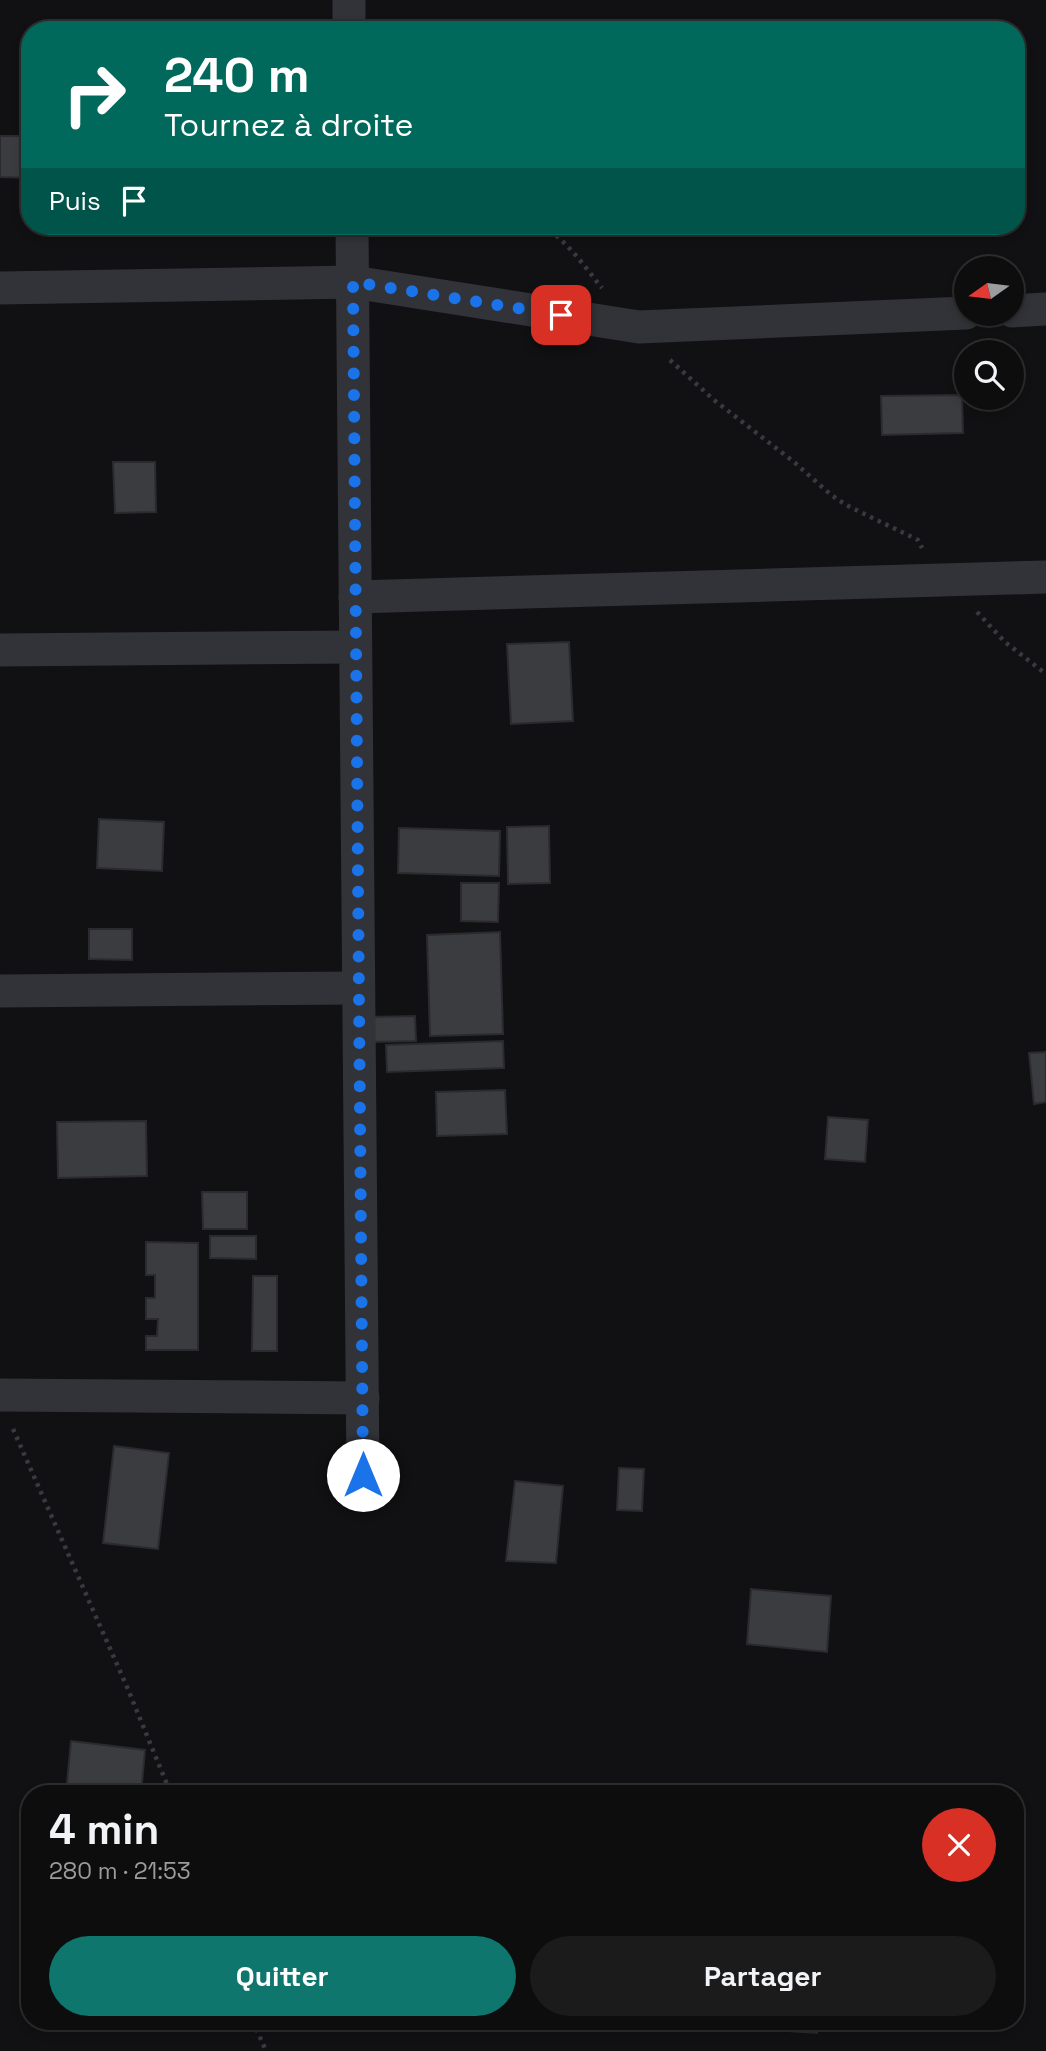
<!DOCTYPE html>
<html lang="fr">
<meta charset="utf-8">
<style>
body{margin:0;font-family:"Space Grotesk",sans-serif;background:#1b1b1c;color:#f1f3f6;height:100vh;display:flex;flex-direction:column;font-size:26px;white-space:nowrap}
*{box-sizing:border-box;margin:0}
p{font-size:23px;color:#9a9c9e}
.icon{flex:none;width:38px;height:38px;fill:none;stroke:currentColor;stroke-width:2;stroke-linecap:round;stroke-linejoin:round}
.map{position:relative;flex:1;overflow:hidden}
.panel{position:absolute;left:21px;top:1785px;width:1003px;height:245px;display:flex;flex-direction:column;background:#0d0d0e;border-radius:28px;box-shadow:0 4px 10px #0003,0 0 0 2px #2d2d2e}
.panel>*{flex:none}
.hud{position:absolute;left:21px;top:21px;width:1004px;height:214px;border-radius:28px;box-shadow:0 4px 10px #0003,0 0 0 2px #2d2d2e;background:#00695c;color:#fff;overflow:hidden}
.needle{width:46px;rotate:256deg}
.buttons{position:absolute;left:954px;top:256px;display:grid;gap:14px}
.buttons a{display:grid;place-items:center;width:70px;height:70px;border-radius:50%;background:#0d0d0e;box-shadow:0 4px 10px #0003,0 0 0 2px #2d2d2e;font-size:35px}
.pin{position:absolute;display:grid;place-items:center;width:60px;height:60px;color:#fff;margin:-30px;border-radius:14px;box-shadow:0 4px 10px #0006}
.me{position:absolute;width:77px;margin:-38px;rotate:0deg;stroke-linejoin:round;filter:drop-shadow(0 0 5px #0008)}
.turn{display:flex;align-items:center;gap:24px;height:147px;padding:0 28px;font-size:32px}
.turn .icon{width:91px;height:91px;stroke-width:2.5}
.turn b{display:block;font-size:49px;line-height:60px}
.then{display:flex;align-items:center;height:66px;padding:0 28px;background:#0003;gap:14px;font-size:26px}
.round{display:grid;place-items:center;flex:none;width:74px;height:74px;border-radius:37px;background:#1b1b1c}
.headline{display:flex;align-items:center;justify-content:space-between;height:119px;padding:0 28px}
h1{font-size:42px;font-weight:700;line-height:52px}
.action{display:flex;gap:14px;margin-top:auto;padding:14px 28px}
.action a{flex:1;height:80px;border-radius:42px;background:#0f766e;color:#fff;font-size:28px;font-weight:700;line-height:80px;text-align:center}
.action a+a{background:#1b1b1c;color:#f1f3f6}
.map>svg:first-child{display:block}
.building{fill:#3b3c40;stroke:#2b2b2f;stroke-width:2}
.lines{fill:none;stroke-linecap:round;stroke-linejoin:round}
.path{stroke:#383a3f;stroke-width:4.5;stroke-dasharray:3.5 5;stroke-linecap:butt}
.street{stroke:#323338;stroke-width:33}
.route{stroke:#1a73e8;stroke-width:12;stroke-dasharray:0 21.6}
</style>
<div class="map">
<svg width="1046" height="2051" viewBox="0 0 1046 2051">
<rect width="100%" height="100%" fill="#111113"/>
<g class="building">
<polygon points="0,136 30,136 30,178 0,177"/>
<polygon points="962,395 963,433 882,435 881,396"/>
<polygon points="113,462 155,462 156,512 115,513"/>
<polygon points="569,642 573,721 511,724 507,644"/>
<polygon points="99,819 164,822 162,871 97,868"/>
<polygon points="549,826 550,883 508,884 507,827"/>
<polygon points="399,828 500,831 499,876 398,873"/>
<polygon points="461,883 499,883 498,922 461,921"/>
<polygon points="89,929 132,929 132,960 89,959"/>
<polygon points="500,932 503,1034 430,1036 427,935"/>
<polygon points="415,1016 416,1041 370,1042 368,1017"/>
<polygon points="503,1041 504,1068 387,1072 386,1045"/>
<polygon points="1046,1052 1046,1102 1034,1104 1029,1053"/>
<polygon points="505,1090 507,1134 437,1136 436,1092"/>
<polygon points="828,1117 868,1120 865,1162 825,1159"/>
<polygon points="146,1121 147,1176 58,1178 57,1122"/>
<polygon points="202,1192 247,1192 247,1229 203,1229"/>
<polygon points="210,1236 256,1236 256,1259 210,1258"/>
<polygon points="146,1242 198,1243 198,1350 146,1350 146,1336 157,1336 158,1319 146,1319 146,1298 155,1298 155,1275 146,1275"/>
<polygon points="253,1276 277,1276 277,1351 252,1351"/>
<polygon points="114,1446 169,1453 158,1549 103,1543"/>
<polygon points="619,1468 644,1469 642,1511 617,1510"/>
<polygon points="515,1481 563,1486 556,1563 506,1561"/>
<polygon points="751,1589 831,1596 827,1652 747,1644"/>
<polygon points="71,1741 145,1750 141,1794 66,1794"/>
<polygon points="774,2021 818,2021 817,2033 774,2030"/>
</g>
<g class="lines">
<g class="path">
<path d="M542,226c25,14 42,40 60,62"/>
<polyline points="670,360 714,400 794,462 830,494 846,505 918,540 922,548"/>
<polyline points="977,612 1005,642 1046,674"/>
<polyline points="13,1429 127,1687 171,1794"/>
<polyline points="253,2021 266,2051"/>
</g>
<g class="street">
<polyline points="349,30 349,0"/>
<polyline points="352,226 363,1475"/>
<polyline points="0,288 353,282 639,327 966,313"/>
<polyline points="1012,311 1046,309"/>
<polyline points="355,597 1046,577"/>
<polyline points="0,650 355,647"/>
<polyline points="0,991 358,988"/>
<polyline points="0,1395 363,1398"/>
</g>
</g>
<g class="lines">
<polyline class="route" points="363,1475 353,282 561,315"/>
</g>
</svg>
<div class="buttons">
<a><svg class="needle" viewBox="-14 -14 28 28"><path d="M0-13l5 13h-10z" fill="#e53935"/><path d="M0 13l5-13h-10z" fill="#9a9c9e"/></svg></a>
<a><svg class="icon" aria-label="search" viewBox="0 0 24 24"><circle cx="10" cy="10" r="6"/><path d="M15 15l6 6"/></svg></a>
</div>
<div class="pin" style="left:561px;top:315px;background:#d93025"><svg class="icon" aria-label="arrive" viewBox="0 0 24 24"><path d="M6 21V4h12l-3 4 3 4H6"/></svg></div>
<svg class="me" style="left:363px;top:1475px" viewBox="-20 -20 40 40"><circle r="19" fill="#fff"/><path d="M0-13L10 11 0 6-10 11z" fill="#1a73e8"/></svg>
<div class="hud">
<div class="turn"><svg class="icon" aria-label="right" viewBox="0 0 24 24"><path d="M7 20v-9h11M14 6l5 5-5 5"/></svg><div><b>240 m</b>Tournez à droite</div></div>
<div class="then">Puis<svg class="icon" aria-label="arrive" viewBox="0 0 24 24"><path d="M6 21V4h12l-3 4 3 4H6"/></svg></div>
</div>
<section class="panel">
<div class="headline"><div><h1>4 min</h1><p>280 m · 21:53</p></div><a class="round" style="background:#d93025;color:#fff"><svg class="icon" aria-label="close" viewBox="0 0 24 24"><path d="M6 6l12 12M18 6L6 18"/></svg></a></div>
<div class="action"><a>Quitter</a><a>Partager</a></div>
</section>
</div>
